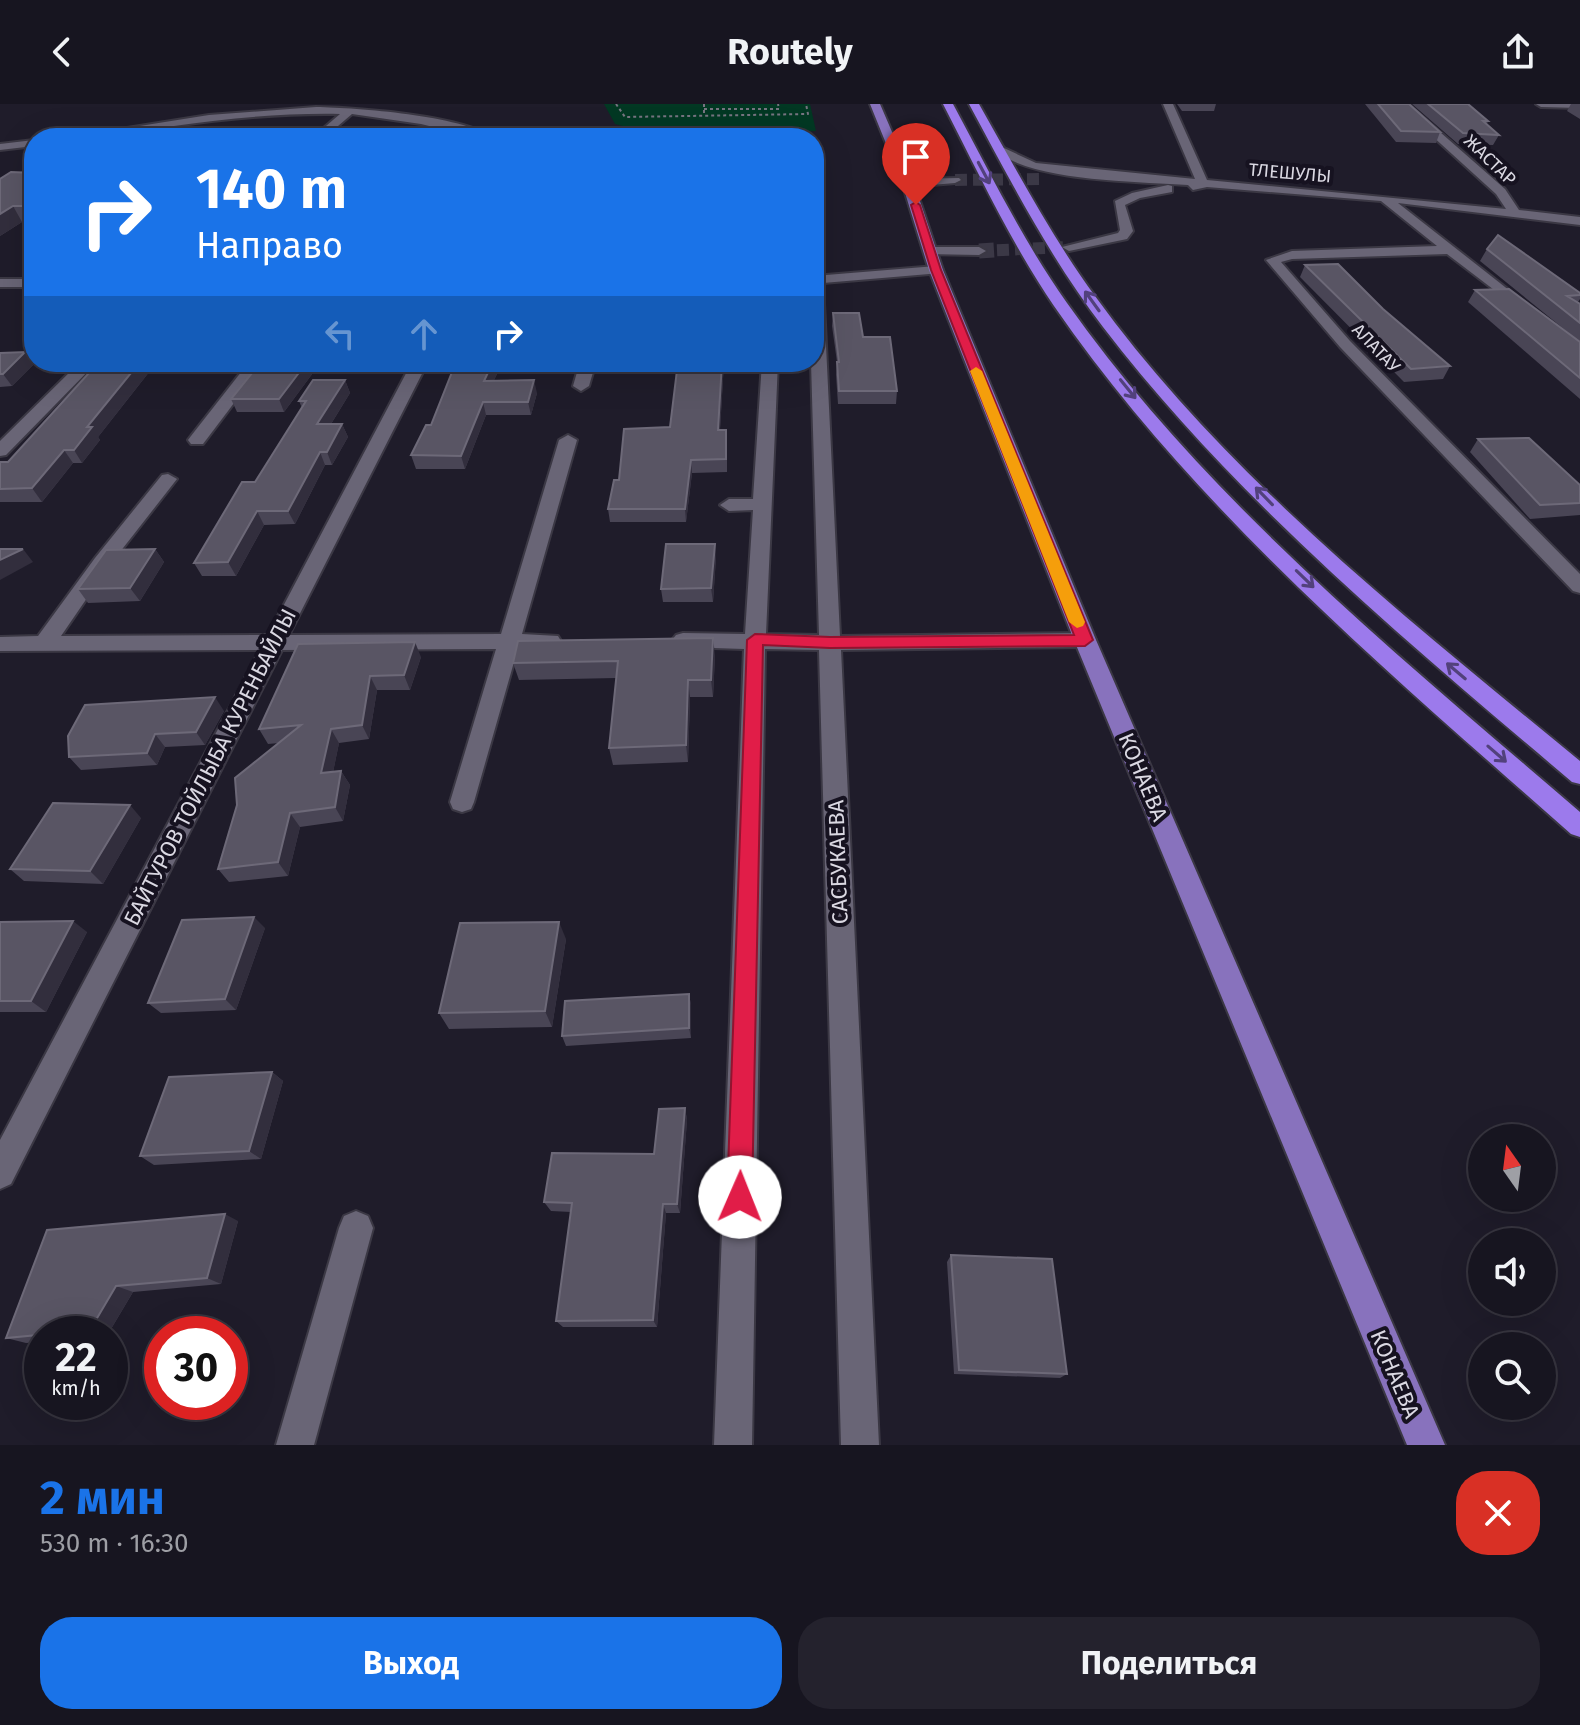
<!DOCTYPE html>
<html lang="ru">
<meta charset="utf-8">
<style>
body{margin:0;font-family:"Fira Sans",sans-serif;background:#24222d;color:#f1f3f6;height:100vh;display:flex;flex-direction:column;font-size:30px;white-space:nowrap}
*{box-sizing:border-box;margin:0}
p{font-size:26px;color:#9e9fa5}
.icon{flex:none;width:44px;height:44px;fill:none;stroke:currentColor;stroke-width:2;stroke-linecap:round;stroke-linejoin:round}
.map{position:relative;height:1341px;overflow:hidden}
.details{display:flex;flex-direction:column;background:#171520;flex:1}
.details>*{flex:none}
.guide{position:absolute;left:24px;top:24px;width:800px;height:244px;border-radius:32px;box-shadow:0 8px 32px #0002,0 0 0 2px #36343e;background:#1a73e8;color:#fff;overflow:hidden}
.needle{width:52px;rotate:346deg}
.buttons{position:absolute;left:1468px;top:1020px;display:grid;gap:16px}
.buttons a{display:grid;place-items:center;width:88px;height:88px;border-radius:50%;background:#171520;box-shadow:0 8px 32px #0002,0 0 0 2px #36343e;font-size:40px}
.speed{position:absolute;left:24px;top:1212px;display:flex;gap:16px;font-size:40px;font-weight:700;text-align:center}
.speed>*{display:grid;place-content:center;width:104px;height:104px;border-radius:50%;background:#171520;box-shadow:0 8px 32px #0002,0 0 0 2px #36343e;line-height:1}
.speed small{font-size:20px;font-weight:400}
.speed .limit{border:12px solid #d22;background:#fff;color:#111}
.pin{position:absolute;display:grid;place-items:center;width:68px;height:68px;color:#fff;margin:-82px -34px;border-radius:50% 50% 50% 0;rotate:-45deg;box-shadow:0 0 8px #0007}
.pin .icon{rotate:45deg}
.me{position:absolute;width:88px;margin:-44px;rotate:1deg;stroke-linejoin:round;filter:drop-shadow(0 0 6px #0008)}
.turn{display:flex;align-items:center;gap:28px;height:168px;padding:0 40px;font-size:36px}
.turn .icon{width:104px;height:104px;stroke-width:2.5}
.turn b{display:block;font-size:56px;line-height:68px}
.lanes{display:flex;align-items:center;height:76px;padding:0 40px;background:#0003;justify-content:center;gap:40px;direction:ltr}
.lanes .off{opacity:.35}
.round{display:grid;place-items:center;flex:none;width:84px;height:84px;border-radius:32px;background:#24222d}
.headline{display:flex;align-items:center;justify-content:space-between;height:136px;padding:0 40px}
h1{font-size:48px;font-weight:700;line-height:60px;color:#1a73e8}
.button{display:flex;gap:16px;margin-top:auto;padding:16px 40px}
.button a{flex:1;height:92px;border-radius:32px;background:#1a73e8;color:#fff;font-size:32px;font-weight:700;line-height:92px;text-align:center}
.button a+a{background:#24222d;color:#f1f3f6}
header{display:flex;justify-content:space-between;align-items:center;height:104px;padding:0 40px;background:#171520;font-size:36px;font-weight:700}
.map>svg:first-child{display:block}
.green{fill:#023823}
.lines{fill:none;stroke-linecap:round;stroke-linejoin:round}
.minor-tunnel-far1{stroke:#3b3846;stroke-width:12;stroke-dasharray:12 6;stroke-linecap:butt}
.minor-tunnel{stroke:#3b3846;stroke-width:15;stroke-dasharray:15 7;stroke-linecap:butt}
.minor-casing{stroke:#3b3844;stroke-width:4}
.major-casing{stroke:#3b3844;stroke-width:4}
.highway-casing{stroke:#3b3844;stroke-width:4}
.path{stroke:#777481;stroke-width:2;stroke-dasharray:3 3;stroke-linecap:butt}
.minor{fill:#696576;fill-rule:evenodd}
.major{fill:#8872bd;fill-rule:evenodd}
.highway{fill:#9c7aec;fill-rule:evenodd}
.wall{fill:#494555}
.shaded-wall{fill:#322e3d}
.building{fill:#595564;stroke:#6d6978;stroke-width:2}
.oneway{stroke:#52417c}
.route{fill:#e11d48;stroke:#92132f;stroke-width:2}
.slow{fill:#f59e0b}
.labels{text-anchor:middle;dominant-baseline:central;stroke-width:8;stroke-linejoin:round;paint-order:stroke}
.far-street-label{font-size:18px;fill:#dad8e2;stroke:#161220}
.street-label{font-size:22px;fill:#dad8e2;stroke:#161220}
</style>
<header><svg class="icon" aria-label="back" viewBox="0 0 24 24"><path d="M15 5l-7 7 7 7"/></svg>Routely<svg class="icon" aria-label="share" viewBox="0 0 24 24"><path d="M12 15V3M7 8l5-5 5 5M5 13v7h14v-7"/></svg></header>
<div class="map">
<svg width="1580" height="1341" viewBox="0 0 1580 1341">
<rect width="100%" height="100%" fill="#1f1c2a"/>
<path class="green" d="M604,0h206l6,27c-65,2 -138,11 -201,-7z"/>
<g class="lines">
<g class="minor-tunnel-far1">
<polyline points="955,76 1039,75"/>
<polyline points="979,147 1069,143"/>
</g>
<polyline class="minor-tunnel" points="979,147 995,146"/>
<defs>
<g id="minor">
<path d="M1163,0h10l34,76 299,29 -10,-15 -99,-90h11l97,85 14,21 61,7v8l-182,-22 130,102 2,3 -7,4 -76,-58 -155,5 -11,3 69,79 230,233v19l-7,-2 -233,-244 -74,-87 26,-9 145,-5 -56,-45 -174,-14 -14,3 -5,-5c-52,-4 -154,-3 -194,-35l10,-2 32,15 159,16z"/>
<polygon points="1536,0 1580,0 1580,4 1541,3"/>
<path d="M316,3c42,1 144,8 178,31h-16l-57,-14 -69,-10 -28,24h-12l28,-24c-56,-1 -111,4 -166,12 -37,5 -73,12 -110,12l145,-23z"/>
<polygon points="34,36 34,42 0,46 0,40"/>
<polygon points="34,62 34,70 0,93 0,84"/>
<polygon points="959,74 961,76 955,79 908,83 902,79 908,75"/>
<polygon points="1168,81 1172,82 1172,88 1140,94 1125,101 1133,127 1127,135 1069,147 1062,143 1118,129 1120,126 1115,97 1132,89"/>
<polygon points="930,143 979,143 986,147 979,151 925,150 925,144"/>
<polygon points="936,162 943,166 941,169 823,179 840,532 1085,529 1092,531 1096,536 1092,541 1085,543 841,546 879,1341 841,1341 819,546 765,545 752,1341 714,1341 744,545 683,543 676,541 672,536 676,531 683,529 745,530 753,406 729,407 720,401 729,395 753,395 762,258 778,258 766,530 819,531 811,258 814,258 814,172"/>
<rect x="0" y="175" width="34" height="8"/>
<polygon points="80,258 97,258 6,351 0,352 0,337"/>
<polygon points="249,258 265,258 203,340 191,340 188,336 191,332"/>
<polygon points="412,258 428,258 289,531 501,530 559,336 568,331 577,336 522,530 558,532 561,537 558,542 518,544 474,698 471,705 462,708 453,705 450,698 496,545 282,546 11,1080 0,1085 0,1036 260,546 0,547 0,533 38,532 95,454 162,371 168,370 177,375 109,462 61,532 268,531"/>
<polygon points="580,258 596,258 589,282 581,287 573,282"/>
<polygon points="356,1107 368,1112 373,1124 314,1341 276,1341 339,1124 344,1112"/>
</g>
<polygon id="major" points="870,0 880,0 914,79 943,166 1096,536 1445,1341 1407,1341 1074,536 929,166 902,79"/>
<g id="highway">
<path d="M943,0h10c36,67 70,137 114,199 139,197 332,353 513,509v25l-9,-3c-183,-162 -377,-325 -517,-528 -43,-63 -76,-134 -111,-202z"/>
<path d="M969,0h10c37,65 72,132 116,192 131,181 314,324 485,465v23l-8,-2c-166,-141 -336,-282 -469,-455 -53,-69 -93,-147 -134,-223z"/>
</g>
</defs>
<use href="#minor" class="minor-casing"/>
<use href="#major" class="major-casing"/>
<use href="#highway" class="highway-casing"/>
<g class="path">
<polyline points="616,0 625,13 808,10 806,0"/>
<polyline points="704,0 704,12"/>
<polyline points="704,5 779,5 778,0"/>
</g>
<use href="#minor" class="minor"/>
<use href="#major" class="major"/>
<use href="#highway" class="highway"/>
</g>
<g class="wall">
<polygon points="1177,0 1216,0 1214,7 1182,7"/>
<polygon points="1365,0 1409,0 1440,28 1436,39 1396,38"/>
<polygon points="1412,0 1468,0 1488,17 1487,20 1499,31 1493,41 1458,40"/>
<polygon points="1571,0 1580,0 1580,15 1567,7"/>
<polygon points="11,68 33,118 22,118 0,132"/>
<polygon points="1487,145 1580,189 1580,195 1578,198 1580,200 1580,238 1480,157"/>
<polygon points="1305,161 1383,205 1450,262 1443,275 1404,278 1300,173"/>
<polygon points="1475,186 1580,238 1580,295 1468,198"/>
<polygon points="833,209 863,233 897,287 896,300 838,300 836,271 837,258 832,222"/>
<polygon points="0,249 33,261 12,282 0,283"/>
<polygon points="101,258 157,258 98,333 100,336 82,359 73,359 42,398 0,398 0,358 8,358"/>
<polygon points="321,258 284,308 237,308 231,295"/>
<polygon points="503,258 494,276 537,289 531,311 486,311 465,365 416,365 411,351 431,321"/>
<polygon points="724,258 720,326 727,339 727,368 692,369 686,418 610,418 608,405 619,376 670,323"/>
<polygon points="345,276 350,289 331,320 342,320 348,333 332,361 325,361 295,420 264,421 236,472 202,472 194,459 255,378 302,304 299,297"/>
<polygon points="1478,335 1580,381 1580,411 1530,415 1470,348"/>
<polygon points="155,445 164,458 140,497 88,499 78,485"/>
<polygon points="716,453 713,498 663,498 661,485"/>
<polygon points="298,540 421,553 410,586 377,586 369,635 339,639 333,668 341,667 350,681 343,717 300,723 288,772 229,778 218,765 279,639 268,640 259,625"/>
<polygon points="715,551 713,593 690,593 688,658 613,661 609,644 616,574 519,576 513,559"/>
<polygon points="224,607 205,641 165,643 157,661 81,666 69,653"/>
<polygon points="141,714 103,780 24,777 10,765"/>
<polygon points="0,818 87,828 46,908 0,908"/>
<polygon points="265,824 236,906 161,909 148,899"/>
<polygon points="566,835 552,923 449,925 439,909"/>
<polygon points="689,890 691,901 691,934 566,942 562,932"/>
<polygon points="272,968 283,977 261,1055 154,1061 140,1052"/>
<polygon points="685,1004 687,1016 680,1109 666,1109 657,1223 563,1223 556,1217 571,1108 551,1107 544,1098 654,1050"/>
<polygon points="238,1117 221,1180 133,1188 108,1230 42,1230 42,1238 26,1239 6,1234"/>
<polygon points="951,1151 1067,1270 1060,1274 954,1270 947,1158"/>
</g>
<g class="shaded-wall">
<polygon points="34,96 34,117 33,118 24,102"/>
<polygon points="13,102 22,118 0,132 0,110"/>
<polygon points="25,248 33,261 12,282 3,270"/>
<polygon points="140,258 157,258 98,333 100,336 82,359 74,346 87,323"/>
<polygon points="307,258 321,258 284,308 279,295"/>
<polygon points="493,258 503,258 487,290 484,277"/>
<polygon points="722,258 724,258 719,340 718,326"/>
<polygon points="345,276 350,289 323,333 317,320"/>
<polygon points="534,276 537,289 531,311 528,298"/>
<polygon points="483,298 486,311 465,365 461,352"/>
<polygon points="342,320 348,333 332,361 327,348"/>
<polygon points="64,346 73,359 42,398 32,384"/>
<polygon points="320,348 325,361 295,420 288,407"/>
<polygon points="691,356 692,369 686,418 685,405"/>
<polygon points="257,407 264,421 236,472 228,458"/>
<polygon points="715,440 716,453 713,498 711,484"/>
<polygon points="23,445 33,458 0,476 0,456"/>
<polygon points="155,445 164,458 140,497 130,484"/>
<polygon points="713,534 715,551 713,593 711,576"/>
<polygon points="415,538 421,553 410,586 404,571"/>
<polygon points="370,572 377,586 369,635 362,621"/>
<polygon points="688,576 690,593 688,658 686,641"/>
<polygon points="215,593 224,607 205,641 196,628"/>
<polygon points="331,625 339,639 330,683 321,669"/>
<polygon points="155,630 165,643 157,661 147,649"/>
<polygon points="341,667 350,681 343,717 335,703"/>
<polygon points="130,701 141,714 103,780 90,767"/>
<polygon points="290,709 300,723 288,772 278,758"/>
<polygon points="254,813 265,824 236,906 225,895"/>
<polygon points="73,817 87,828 46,908 31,897"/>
<polygon points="559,818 566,835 552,923 545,907"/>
<polygon points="689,890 691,901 691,934 689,924"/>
<polygon points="272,968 283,977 261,1055 249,1047"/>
<polygon points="685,1004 687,1016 680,1109 677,1100"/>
<polygon points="663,1100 666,1109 657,1223 653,1216"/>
<polygon points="225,1110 238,1117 221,1180 207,1174"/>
<polygon points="116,1182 133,1188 108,1230 102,1230 90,1226"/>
</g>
<g class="building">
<polygon points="1378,0 1409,0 1440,28 1401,27"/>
<polygon points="1428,0 1468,0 1488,17 1483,17 1499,31 1463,29"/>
<polygon points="11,68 34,69 34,96 24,102 13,102 0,110 0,75"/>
<polygon points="1498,131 1580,189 1580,191 1567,192 1580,200 1580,219 1487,145"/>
<polygon points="1338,160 1383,205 1450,262 1411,265 1305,161"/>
<polygon points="1509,185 1580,238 1580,274 1475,186"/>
<polygon points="833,209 859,209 863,233 890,233 897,287 839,287 837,258 839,258"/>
<polygon points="25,248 3,270 0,270 0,249"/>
<polygon points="101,258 140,258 87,323 92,323 74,346 64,346 32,384 0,385 0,358 8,358 88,270"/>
<polygon points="261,258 307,258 279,295 231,295"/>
<polygon points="456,258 493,258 484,277 534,276 528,298 483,298 461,352 411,351 426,321 431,321"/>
<polygon points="678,258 722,258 718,326 726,326 726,355 691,356 685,405 608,405 614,376 619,376 624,325 670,323"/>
<polygon points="313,276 345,276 317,320 342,320 327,348 320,348 288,407 257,407 228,458 194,459 242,378 255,378 306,297 299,297"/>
<polygon points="1529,334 1580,381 1580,399 1540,401 1478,335"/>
<polygon points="666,440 715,440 711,484 661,485"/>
<polygon points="0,445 23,445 0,456"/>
<polygon points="155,445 130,484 78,485 106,446"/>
<polygon points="713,534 711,576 688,576 686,641 609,644 618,557 513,559 518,537"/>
<polygon points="415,538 404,571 370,572 362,621 331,625 321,669 341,667 335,703 290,709 278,758 218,765 237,701 235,674 301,621 259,625 298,540"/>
<polygon points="215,593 196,628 155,630 147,649 69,653 68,632 85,601"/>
<polygon points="53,699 130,701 90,767 10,765"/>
<polygon points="254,813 225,895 148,899 182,816"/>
<polygon points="73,817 31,897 0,897 0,818"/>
<polygon points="559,818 545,907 439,909 460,819"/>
<polygon points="689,890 689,924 562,932 565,897"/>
<polygon points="272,968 249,1047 140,1052 169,973"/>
<polygon points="685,1004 677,1100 663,1100 653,1216 556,1217 572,1099 544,1098 552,1049 654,1050 659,1005"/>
<polygon points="225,1110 207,1174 116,1182 90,1226 6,1234 47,1126"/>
<polygon points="951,1151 1052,1155 1067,1270 959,1266"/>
</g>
<defs><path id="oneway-shaft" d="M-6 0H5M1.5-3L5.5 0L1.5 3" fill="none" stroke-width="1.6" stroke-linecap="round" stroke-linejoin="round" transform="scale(2)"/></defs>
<g class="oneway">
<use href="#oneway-shaft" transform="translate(984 69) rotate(62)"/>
<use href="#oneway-shaft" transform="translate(1092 197) rotate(-126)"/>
<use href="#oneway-shaft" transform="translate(1128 285) rotate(51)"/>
<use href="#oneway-shaft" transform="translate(1264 392) rotate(-134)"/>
<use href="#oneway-shaft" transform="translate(1305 475) rotate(44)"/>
<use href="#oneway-shaft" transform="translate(1456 567) rotate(-140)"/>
<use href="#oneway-shaft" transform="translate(1497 650) rotate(41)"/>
</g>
<polygon class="route" points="916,98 920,101 941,166 1093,536 1085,542 830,544 763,541 752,1093 749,1102 740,1106 731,1102 727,1093 747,536 755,530 830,533 1074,531 931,166 911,101"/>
<polygon class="slow" points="976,263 982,267 1085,518 1083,522 1077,524 1069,518 970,267"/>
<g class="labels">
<g class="far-street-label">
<text transform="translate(1490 56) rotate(44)">ЖАСТАР</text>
<text transform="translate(1290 69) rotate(5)">ТЛЕШУЛЫ</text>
<text transform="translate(1376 244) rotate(46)">АЛАТАУ</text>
</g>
<g class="street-label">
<text transform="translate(210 663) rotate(-63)">БАЙТУРОВ ТОЙЛЫБА КУРЕНБАЙЛЫ</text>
<text transform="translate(1143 673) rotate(67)">КОНАЕВА</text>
<text transform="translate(838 758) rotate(-92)">САСБУКАЕВА</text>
<text transform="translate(1395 1270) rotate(67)">КОНАЕВА</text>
</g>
</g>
</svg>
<div class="buttons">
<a><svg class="needle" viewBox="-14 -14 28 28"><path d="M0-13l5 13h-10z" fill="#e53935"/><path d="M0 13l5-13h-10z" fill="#9e9fa5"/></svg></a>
<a><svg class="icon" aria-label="sound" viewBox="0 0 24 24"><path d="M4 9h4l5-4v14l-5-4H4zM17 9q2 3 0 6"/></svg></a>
<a><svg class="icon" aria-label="search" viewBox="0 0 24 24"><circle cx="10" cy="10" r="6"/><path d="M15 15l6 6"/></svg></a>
</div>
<div class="speed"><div>22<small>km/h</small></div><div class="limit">30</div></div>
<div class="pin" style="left:916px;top:101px;background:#d93025"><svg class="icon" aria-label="arrive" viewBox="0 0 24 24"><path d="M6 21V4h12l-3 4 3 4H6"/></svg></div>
<svg class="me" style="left:740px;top:1093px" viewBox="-20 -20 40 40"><circle r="19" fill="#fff"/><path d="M0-13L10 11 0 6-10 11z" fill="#e11d48"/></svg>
<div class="guide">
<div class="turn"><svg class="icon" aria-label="right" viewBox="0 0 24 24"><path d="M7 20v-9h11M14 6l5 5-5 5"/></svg><div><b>140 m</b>Направо</div></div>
<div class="lanes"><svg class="icon off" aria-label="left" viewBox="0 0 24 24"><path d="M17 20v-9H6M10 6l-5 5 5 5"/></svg><svg class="icon off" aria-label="ahead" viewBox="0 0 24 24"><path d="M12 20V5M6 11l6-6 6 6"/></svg><svg class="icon" aria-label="right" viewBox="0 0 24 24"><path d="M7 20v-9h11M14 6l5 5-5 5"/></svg></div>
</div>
</div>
<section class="details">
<div class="headline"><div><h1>2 мин</h1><p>530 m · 16:30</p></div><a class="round" style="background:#d93025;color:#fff"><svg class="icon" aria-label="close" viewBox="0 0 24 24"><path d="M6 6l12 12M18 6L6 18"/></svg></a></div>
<div class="button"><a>Выход</a><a>Поделиться</a></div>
</section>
